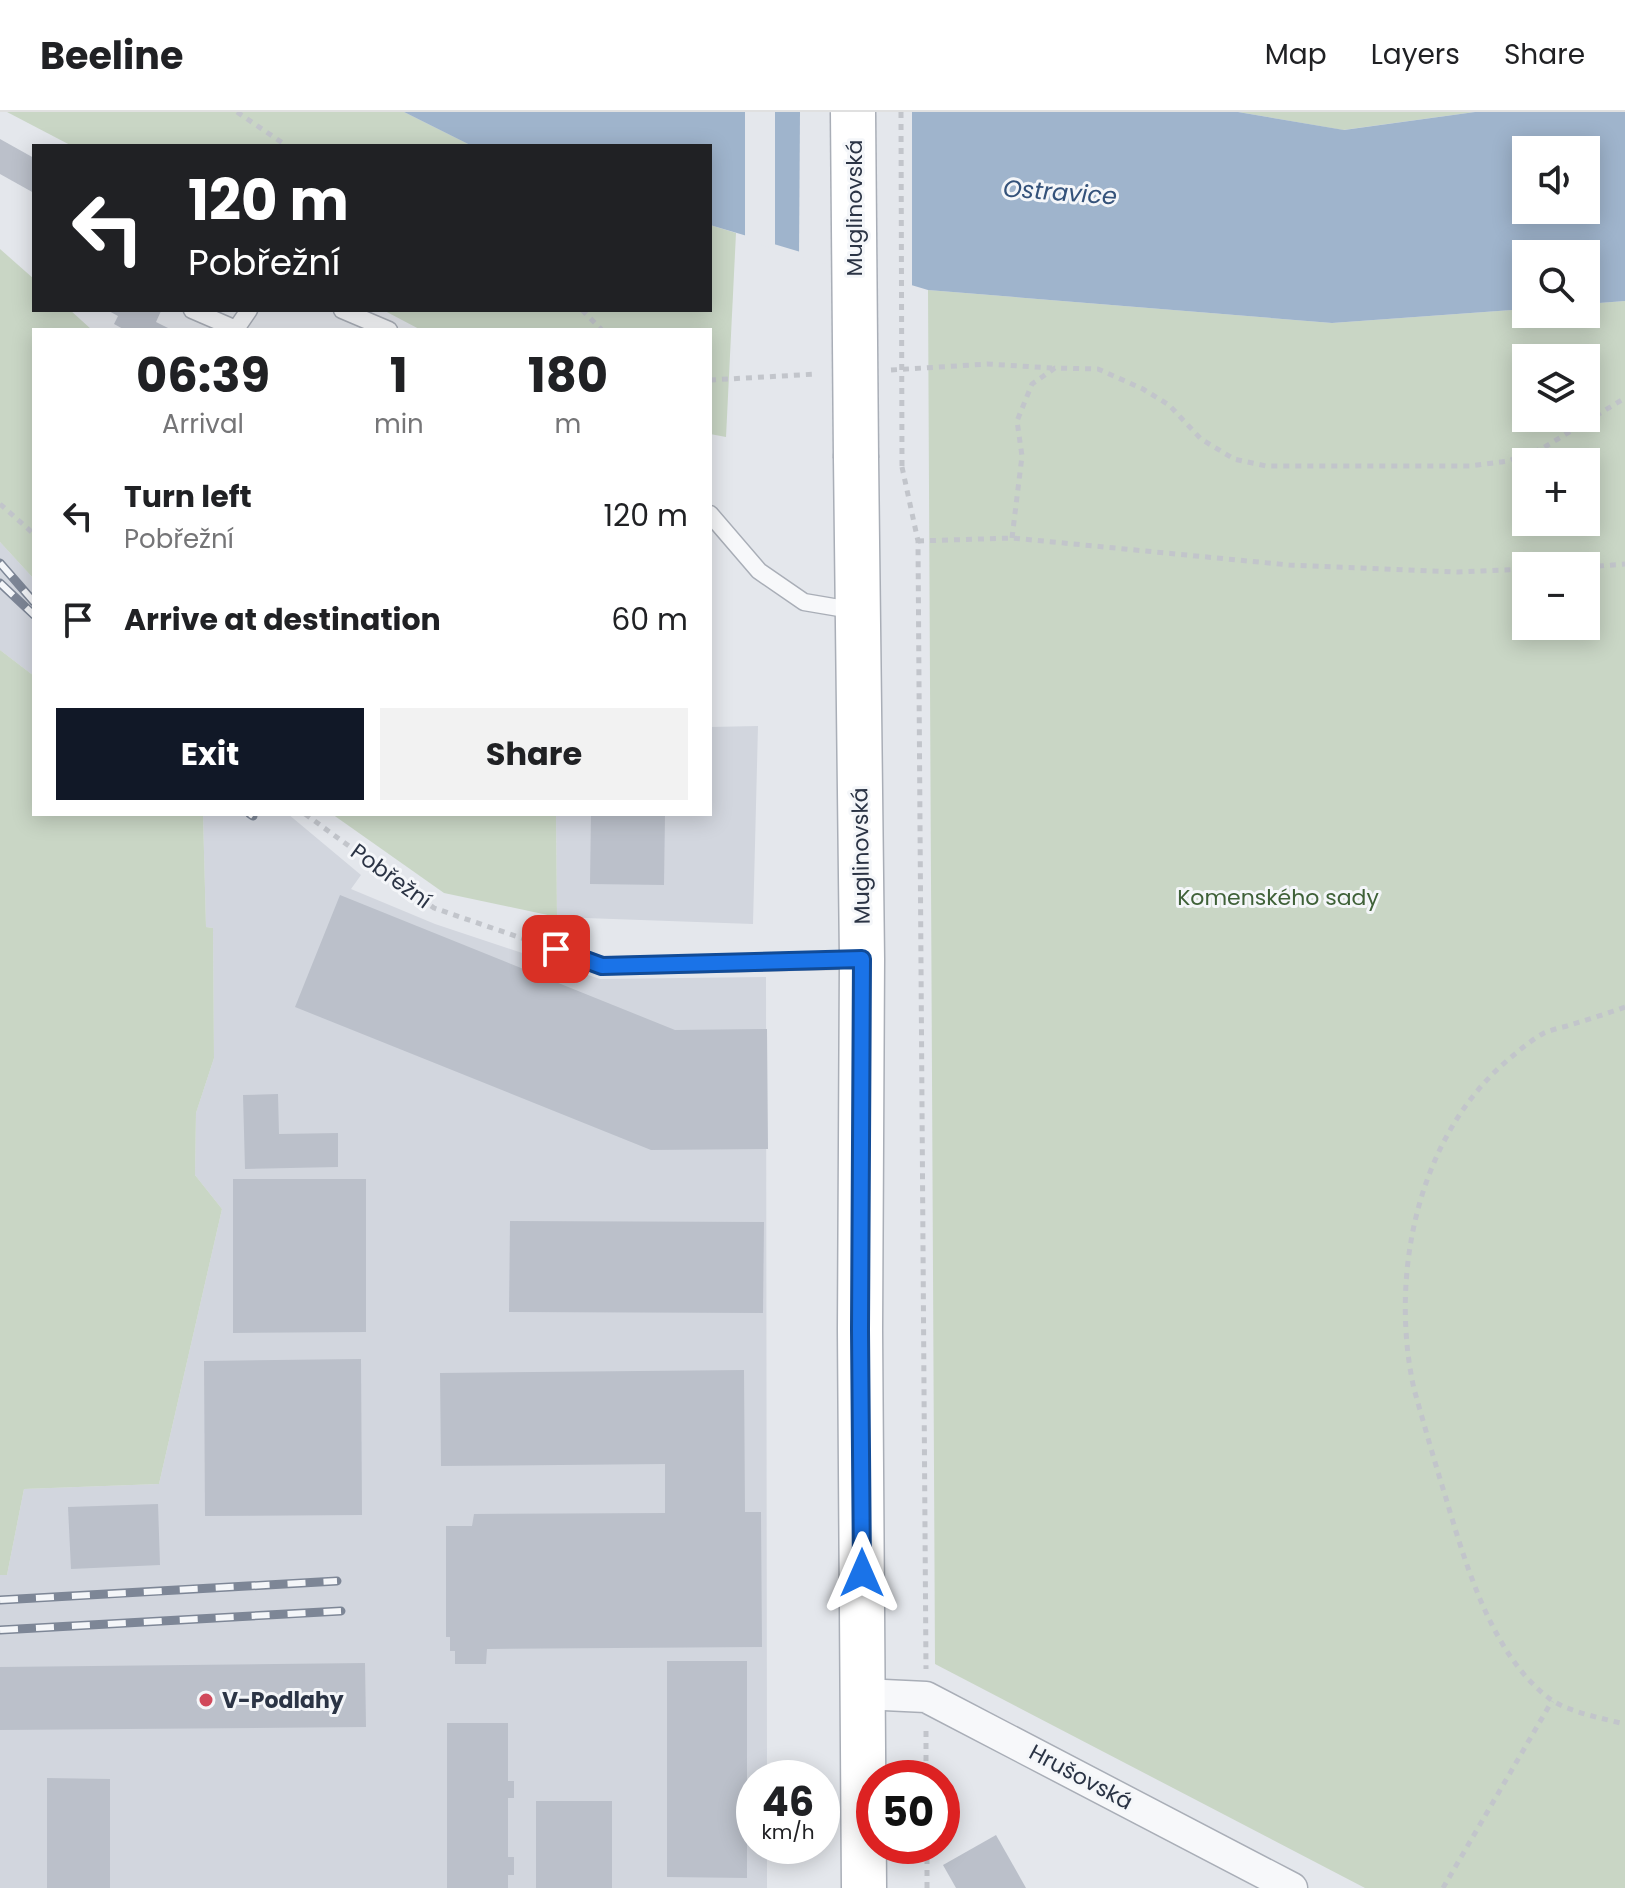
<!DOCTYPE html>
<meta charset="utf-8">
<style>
body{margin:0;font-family:Poppins,sans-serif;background:#f2f2f2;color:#202124;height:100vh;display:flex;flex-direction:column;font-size:30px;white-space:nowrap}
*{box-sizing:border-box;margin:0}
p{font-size:26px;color:#757577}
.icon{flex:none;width:44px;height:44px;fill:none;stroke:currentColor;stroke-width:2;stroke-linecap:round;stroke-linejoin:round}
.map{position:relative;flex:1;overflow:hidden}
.details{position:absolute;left:32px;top:216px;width:680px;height:488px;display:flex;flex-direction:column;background:#fff;border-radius:0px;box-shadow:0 4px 20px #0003}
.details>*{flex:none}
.banner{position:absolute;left:32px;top:32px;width:680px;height:168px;border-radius:0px;box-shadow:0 4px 20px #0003;background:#202124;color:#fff;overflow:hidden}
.fabs{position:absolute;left:1512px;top:24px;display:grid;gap:16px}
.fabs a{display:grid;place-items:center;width:88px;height:88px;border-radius:0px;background:#fff;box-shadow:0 4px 20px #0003;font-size:40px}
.speed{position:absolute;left:736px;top:1648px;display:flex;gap:16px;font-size:40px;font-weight:700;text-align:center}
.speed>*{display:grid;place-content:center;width:104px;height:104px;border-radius:50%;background:#fff;box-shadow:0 4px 20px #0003;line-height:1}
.speed small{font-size:20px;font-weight:400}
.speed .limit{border:12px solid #d22;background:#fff;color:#111}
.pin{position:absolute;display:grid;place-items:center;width:68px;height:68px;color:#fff;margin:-34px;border-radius:16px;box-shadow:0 4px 12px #0006}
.me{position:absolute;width:88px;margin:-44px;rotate:0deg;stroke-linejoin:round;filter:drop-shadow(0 0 6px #0008)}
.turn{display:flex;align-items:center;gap:28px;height:168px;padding:0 24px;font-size:36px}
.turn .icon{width:104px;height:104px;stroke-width:2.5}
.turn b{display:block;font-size:56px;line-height:68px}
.eta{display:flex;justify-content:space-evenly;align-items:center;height:136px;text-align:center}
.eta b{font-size:48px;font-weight:700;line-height:56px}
.cta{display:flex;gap:16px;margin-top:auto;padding:16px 24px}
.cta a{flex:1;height:92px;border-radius:0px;background:#111827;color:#fff;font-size:32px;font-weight:700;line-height:92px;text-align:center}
.cta a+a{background:#f2f2f2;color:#202124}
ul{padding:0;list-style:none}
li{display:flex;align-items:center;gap:24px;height:104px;padding:0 24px}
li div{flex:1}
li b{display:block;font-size:30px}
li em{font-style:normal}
header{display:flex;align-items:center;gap:48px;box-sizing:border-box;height:112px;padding:0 40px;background:#fff;border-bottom:2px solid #e0e0e0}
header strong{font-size:38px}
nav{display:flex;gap:44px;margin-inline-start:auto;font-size:28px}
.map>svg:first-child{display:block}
.built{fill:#d2d6de}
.green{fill:#c9d6c5;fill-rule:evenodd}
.water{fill:#9fb4cc;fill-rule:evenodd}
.pier{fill:#e4e7ec}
.building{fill:#bbc0ca}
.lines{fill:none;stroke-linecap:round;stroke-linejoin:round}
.service-casing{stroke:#a9aeb7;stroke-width:19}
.minor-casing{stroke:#a9aeb7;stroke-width:33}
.secondary-casing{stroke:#a9aeb7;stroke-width:47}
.path{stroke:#c2c5cb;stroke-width:5;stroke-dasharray:6 6;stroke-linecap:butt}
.service{stroke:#f7f8fa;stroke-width:16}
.minor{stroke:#f7f8fa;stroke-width:30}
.secondary{stroke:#fff;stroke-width:44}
.rail-casing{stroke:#7d8696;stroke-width:9}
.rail{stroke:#f4f6f9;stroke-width:6;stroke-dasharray:18;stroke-linecap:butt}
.secondary-bridge-casing{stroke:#a9aeb7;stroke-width:47;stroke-linecap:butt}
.path-bridge{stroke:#c2c5cb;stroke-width:5;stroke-dasharray:6 6;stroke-linecap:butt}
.secondary-bridge{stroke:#fff;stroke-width:44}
.route-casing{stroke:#114b97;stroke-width:20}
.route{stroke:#1a73e8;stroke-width:14}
.poi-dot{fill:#d1495b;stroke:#f4f6f9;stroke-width:3}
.labels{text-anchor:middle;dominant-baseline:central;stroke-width:6;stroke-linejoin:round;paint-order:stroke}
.street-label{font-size:22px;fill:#2b3445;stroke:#f4f6f9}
.park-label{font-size:22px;fill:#3f6138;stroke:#f4f6f9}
.poi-label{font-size:22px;font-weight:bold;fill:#2b3445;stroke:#f4f6f9;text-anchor:start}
.water-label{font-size:24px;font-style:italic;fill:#34527a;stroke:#f4f6f9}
</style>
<header>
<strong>Beeline</strong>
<nav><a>Map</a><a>Layers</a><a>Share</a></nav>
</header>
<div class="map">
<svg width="1625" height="1776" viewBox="0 0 1625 1776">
<rect width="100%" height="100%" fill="#e4e7ec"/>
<g class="built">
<polygon points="0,430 34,467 34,564 0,538"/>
<polygon points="758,614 753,812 557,805 556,702 710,702 710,615"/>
<polygon points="203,702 288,702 361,763 351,777 435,812 600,867 766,865 767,1666 754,1666 754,1734 767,1734 767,1776 0,1776 0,1463 7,1463 24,1377 159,1372 222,1097 195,1063 196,1001 214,946 213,816 206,815"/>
</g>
<g class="green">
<polygon points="7,0 404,0 472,34 72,34"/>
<polygon points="1238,0 1475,0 1343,18"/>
<polygon points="710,113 736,121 726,325 710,322 710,218 421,218 383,198 710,198"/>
<polygon points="0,137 34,167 34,198 70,198 92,218 34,218 34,467 0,430"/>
<path d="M928,178l404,33 194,-14v5h60v-10l39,-3v1587h-260l-430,-224zM1526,246h60v60h-60zM1526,350h60v60h-60zM1526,454h60v60h-60z"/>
<polygon points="0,538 34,564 34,702 203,702 206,815 213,816 214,946 196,1001 195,1063 222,1097 159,1372 24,1377 7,1463 0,1463"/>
<polygon points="332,702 556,702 557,805 444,781"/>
</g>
<path class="water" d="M404,0h834l106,18 131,-18h150v189l-39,3v-50h-60v55l-194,14 -404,-33 -218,-65v-79h-238zM1526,38h60v60h-60z"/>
<g class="pier">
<polygon points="745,0 775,0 775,137 745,128"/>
<polygon points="800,0 912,0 912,178 799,144"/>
</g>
<g class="building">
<polygon points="0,27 34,46 34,81 0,62"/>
<polygon points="107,198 158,198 161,199 156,210 172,218 125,218 114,212 118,204"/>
<polygon points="591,702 665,702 664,773 590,772"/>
<polygon points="340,783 675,918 767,917 768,1037 651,1038 295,895"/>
<polygon points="278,982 279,1022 338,1021 338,1055 245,1057 243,983"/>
<polygon points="233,1067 366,1067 366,1220 233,1221"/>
<polygon points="510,1109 764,1110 763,1201 509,1200"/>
<polygon points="361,1247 362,1403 205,1404 204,1249"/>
<polygon points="744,1258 745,1400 761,1400 762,1535 487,1537 486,1552 455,1552 455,1539 450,1539 450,1525 446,1525 446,1414 472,1414 474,1402 665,1401 665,1352 441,1354 440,1261"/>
<polygon points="158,1392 160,1453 71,1457 68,1395"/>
<polygon points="667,1549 747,1549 747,1766 667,1765"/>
<polygon points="365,1551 366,1615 0,1618 0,1555"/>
<polygon points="447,1611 508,1611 508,1669 514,1669 514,1686 508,1686 508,1745 514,1745 514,1763 508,1763 508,1776 447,1776"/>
<polygon points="47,1666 110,1667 110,1776 47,1776"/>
<rect x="536" y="1689" width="76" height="87"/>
<polygon points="996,1723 1026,1776 956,1776 943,1753"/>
</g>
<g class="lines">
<defs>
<g id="service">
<polyline points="192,198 236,217 249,198"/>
<polyline points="342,198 389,218"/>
<polyline points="710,402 759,459 804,490 857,499"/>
<polyline points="556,837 602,854 860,848"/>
</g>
<polyline id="minor" points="863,1582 926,1585 1292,1776"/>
<polyline id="secondary" points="856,346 862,847 860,1218 864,1776"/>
</defs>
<use href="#service" class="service-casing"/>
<use href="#minor" class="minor-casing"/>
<use href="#secondary" class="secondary-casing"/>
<g class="path">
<polyline points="237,0 287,34"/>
<polyline points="582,198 602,218"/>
<polyline points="891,258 987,252 1052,256"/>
<polyline points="710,268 817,262"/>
<polyline points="902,355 918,429 926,1557"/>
<polyline points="0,392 34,422"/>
<polyline points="1012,426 1022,344 1017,309 1032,272 1055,256 1098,257 1143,277 1169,293 1201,327 1234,347 1266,354 1470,354 1508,349 1543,336 1625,286"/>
<polyline points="918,429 1012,426 1289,453 1458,460 1526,457"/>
<polyline points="1586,455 1625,452"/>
<polyline points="305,702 434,796 536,831"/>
<path d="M1625,895c-19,7 -39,13 -58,19 -8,2 -16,4 -23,7 -13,7 -24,17 -35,26 -92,77 -120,217 -95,330 10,35 20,71 31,106 20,67 46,160 105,204 16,12 54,20 75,25"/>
<polyline points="926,1619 926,1666"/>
<polyline points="927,1734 927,1776"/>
<polyline points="1443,1776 1552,1589"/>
</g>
<use href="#service" class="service"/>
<use href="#minor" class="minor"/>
<use href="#secondary" class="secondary"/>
<defs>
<g id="rail">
<polyline points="0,451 34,490"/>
<polyline points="0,471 34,503"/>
<polyline points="250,702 253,704"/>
<polyline points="0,1488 337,1469"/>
<polyline points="0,1518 341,1499"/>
</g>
</defs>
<use href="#rail" class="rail-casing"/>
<use href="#rail" class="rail"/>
<defs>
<polyline id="secondary-bridge" points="853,0 856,346"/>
</defs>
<use href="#secondary-bridge" class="secondary-bridge-casing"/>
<polyline class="path-bridge" points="901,0 902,355"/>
<use href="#secondary-bridge" class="secondary-bridge"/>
</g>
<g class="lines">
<defs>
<polyline id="route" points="556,837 602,854 862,847 860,1218 862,1461"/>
</defs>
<use href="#route" class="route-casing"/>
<use href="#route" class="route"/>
</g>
<circle class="poi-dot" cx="206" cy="1588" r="8"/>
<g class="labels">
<g class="street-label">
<text transform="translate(854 96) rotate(-90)">Muglinovská</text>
<text transform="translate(861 744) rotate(-91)">Muglinovská</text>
<text transform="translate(391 764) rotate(36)">Pobřežní</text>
<text transform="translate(1081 1665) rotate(28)">Hrušovská</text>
</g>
<g class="park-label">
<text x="1278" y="785">Komenského sady</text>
</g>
<g class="poi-label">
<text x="222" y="1588">V-Podlahy</text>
</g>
<g class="water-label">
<text transform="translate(1060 80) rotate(4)">Ostravice</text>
</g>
</g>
</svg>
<div class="fabs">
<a><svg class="icon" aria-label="sound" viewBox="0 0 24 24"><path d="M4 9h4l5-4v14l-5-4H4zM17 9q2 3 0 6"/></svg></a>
<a><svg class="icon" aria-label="search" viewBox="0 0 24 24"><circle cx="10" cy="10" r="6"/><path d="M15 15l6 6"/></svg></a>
<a><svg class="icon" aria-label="layers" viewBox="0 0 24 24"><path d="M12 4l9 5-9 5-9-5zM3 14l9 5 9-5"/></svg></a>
<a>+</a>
<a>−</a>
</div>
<div class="speed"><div>46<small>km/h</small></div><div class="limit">50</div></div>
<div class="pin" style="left:556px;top:837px;background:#d93025"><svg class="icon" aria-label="arrive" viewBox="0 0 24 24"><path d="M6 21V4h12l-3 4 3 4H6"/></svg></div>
<svg class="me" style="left:862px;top:1461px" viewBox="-20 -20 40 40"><path d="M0-17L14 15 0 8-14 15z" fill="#1a73e8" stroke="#fff" stroke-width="4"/></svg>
<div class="banner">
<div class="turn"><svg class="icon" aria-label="left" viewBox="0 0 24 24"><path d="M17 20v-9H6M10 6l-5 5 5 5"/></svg><div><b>120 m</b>Pobřežní</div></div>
</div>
<section class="details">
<div class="eta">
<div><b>06:39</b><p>Arrival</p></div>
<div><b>1</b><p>min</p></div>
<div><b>180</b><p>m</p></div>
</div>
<ul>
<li><svg class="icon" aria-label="left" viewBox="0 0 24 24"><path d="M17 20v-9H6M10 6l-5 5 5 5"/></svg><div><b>Turn left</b><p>Pobřežní</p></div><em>120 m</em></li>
<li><svg class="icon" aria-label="arrive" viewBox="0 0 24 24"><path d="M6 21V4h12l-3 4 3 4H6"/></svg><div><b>Arrive at destination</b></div><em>60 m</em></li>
</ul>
<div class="cta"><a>Exit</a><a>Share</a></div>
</section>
</div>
